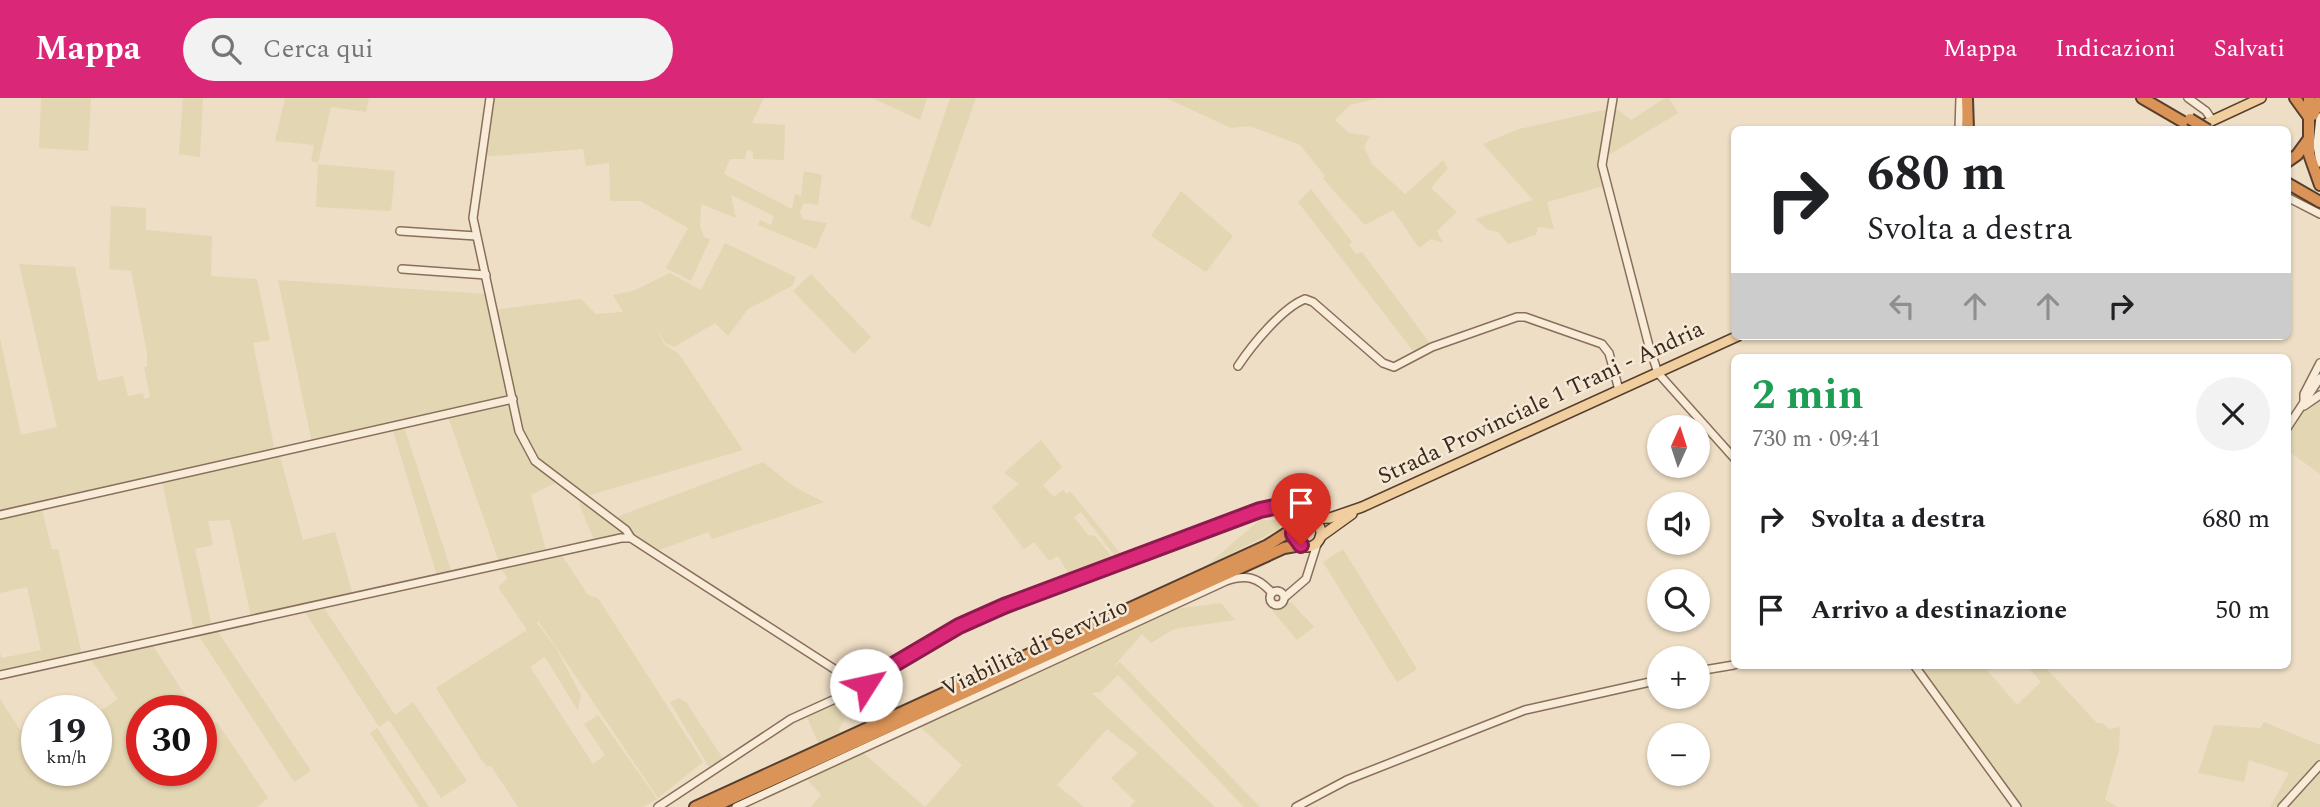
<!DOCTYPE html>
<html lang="it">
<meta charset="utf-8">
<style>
body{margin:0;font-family:Spectral,serif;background:#f2f2f2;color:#202124;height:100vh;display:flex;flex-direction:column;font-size:26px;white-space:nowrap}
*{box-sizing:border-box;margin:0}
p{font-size:23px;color:#757577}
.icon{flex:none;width:38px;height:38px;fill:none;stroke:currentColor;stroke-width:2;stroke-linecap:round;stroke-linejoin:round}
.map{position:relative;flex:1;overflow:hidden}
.sheet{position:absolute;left:1731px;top:256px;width:560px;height:315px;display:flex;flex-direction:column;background:#fff;border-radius:10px;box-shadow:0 2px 5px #0004}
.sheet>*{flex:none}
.hud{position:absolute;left:1731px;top:28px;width:560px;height:214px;border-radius:10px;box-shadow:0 2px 5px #0004;background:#fff;color:#202124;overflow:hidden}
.needle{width:46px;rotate:3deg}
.tools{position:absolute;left:1647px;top:317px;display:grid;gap:14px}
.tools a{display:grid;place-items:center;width:63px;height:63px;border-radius:50%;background:#fff;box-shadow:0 2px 5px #0004;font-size:35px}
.speed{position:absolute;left:21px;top:597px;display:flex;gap:14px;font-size:35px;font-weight:700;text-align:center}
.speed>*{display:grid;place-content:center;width:91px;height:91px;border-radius:50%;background:#fff;box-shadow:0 2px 5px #0004;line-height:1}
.speed small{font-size:18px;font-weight:400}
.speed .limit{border:10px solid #d22;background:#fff;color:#111}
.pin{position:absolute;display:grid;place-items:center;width:60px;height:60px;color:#fff;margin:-72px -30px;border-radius:50% 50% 50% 0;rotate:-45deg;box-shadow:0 0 7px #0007}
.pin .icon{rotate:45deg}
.me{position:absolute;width:77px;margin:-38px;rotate:55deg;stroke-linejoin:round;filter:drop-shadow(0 0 5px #0008)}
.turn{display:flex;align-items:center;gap:24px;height:147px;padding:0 21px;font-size:32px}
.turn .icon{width:91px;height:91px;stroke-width:2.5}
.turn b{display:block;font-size:49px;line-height:60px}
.lanes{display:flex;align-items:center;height:66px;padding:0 21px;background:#0003;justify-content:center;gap:35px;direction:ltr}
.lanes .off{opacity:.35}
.round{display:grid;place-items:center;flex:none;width:74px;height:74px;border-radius:37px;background:#f2f2f2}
.head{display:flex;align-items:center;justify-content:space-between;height:119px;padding:0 21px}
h1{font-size:42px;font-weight:700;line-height:52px;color:#1e9e55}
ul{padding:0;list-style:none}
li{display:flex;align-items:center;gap:21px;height:91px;padding:0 21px}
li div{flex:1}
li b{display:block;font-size:26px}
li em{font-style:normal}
header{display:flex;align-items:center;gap:42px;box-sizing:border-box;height:98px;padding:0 35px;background:#db2777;color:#fff}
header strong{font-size:33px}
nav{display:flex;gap:38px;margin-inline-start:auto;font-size:24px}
.search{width:490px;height:63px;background:#f2f2f2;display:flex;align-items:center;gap:18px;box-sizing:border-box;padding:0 24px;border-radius:38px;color:#757577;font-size:26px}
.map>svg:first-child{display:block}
.farmland{fill:#e3d6b3}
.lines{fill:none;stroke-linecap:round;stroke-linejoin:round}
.minor-casing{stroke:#896f5b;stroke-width:10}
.major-casing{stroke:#573e2f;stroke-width:12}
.highway-casing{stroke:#573e2f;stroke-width:14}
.minor{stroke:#f8ecd9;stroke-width:7}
.major{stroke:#f0ce9e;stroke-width:9}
.highway{stroke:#db9458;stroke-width:10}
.highway-bridge-casing{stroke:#573e2f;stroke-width:14;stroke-linecap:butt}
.highway-bridge{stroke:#db9458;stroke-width:10}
.route-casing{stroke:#8e194d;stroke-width:18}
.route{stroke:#db2777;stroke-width:12}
.labels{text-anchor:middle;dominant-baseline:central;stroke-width:5;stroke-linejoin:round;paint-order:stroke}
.street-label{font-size:23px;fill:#39291f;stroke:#f5e9d5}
</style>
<header>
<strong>Mappa</strong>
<div class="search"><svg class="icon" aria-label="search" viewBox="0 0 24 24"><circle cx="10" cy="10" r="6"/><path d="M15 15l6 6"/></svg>Cerca qui</div>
<nav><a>Mappa</a><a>Indicazioni</a><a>Salvati</a></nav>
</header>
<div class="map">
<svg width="2320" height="709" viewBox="0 0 2320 709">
<rect width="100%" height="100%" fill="#eedec5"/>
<g class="farmland">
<polygon points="41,0 91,0 88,53 39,50"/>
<polygon points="183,0 203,0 200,59 179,56"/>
<polygon points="285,0 369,0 366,14 331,9 318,65 311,63 314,47 275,43"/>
<polygon points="490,0 764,0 752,25 785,27 784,62 753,61 753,54 747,52 745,61 730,61 724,76 792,111 795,96 801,98 804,73 822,77 818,107 804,105 800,113 802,121 827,125 816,151 758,127 760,122 771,127 774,118 731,97 736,120 701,106 700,128 704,139 710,141 691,183 666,170 688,130 640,103 610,103 609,65 586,68 583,51 482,59"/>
<polygon points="872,0 927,0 920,22"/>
<polygon points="950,0 976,0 930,130 910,120"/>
<polygon points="1166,0 1378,0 1350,7 1335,22 1349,35 1370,38 1364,49 1372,66 1405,96 1443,62 1448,70 1431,90 1457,114 1437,133 1443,145 1431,141 1419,150 1393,112 1365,127 1323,81 1325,78 1300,47 1250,28 1231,30"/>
<polygon points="1665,0 1669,0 1678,15 1599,63 1604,88 1547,104 1554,131 1538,129 1536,137 1508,146 1498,134 1488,132 1475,121 1533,102 1483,46 1519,31 1604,12 1618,12 1631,22"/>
<polygon points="318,66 395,73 391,113 316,109"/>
<polygon points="1311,91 1352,144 1349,147 1356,156 1362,154 1429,244 1429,249 1414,254 1298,104"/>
<polygon points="1181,93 1233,138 1206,174 1151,138"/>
<polygon points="111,108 146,110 146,132 212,138 211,178 257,181 270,242 253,245 275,353 279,355 303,442 335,434 353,497 251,519 230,422 208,423 213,447 195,451 212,528 194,532 161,379 40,405 52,451 58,451 82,557 0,574 0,555 2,560 41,552 27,489 0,495 0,240 21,337 57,329 19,166 75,169 98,283 123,278 128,298 143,295 144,301 150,299 144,269 147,268 147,255 131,173 109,171"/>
<polygon points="725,145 796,179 792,188 748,211 728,238 715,225 674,249 665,245 656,228 664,246 679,256 743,352 587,398 565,380 531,397 546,452 499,464 447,316 403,326 452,475 437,478 392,329 312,345 278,182 486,196 491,212 581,201 596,216 623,214 613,197 633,193 670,175 701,192"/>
<polygon points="811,176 871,239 854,256 793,193"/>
<polygon points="2320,295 2320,376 2287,352 2287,333"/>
<polygon points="1041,342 1062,369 1043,387 1054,399 1063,392 1067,396 1070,393 1121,456 1115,458 1081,414 1074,419 1088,437 1095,438 1112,459 1068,475 1058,458 1049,463 1034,444 1024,451 992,409 1019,386 1004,375"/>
<polygon points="763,364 793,388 824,404 712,441 708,434 654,454 615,422 619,418"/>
<polygon points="583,399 626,436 625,439 595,444 579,406"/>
<polygon points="1262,420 1265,422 1280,422 1279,431 1205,469"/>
<polygon points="1343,451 1417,571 1397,584 1323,464"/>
<polygon points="561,456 588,497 598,500 703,664 658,700 539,524 537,525 556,550 581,597 578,613 545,559 530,569 593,666 605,657 584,626 598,617 657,701 643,709 518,709 491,668 487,669 482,663 436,590 527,532 498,489 508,480 499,469"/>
<polygon points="1291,504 1314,529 1297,542 1272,512"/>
<polygon points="1221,505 1235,522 1174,531 1151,545 1142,536 1113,569 1120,564 1260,709 1244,709 1118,577 1101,594 1092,595 1215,709 1130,709 1135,703 1111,680 1138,655 1107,631 1057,687 1084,709 811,709 821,697 804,678 860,652 925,709 962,667 917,626 1160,513"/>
<polygon points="322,507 395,617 413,604 467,683 441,700 389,622 379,629 303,511"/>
<polygon points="216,531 311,673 294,684 197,535"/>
<polygon points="151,545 195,612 142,612 142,672 201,672 201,622 207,630 217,624 268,700 257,709 0,709 0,601 20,632 37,621 37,672 96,672 96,616 118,601 89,559"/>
<polygon points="1917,567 1983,567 2017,607 2041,584 2026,567 2043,567 2097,625 2102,625 2109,631 2120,629 2119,652 2105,702 2118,709 2022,709"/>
<polygon points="679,600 686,604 723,661 709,669 670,604"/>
<polygon points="835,605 845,621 839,631 841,635 819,647 807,619"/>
<polygon points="2264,624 2320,647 2320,664 2281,709 2270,709 2289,675 2249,662 2244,684 2198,675 2214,627 2260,630"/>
<polygon points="377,630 429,709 419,709 370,635"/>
<polygon points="2320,670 2320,709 2285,709"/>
</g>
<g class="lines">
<defs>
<g id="minor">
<polyline points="490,0 473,120 519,333 535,363 626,432 631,440"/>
<polyline points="1613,0 1602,67 1649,248 1658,275 1734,360"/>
<polyline points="2188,0 2206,13 2212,22"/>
<polyline points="2320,19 2317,47 2320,65"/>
<polyline points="1959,32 1960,0"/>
<polyline points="2287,99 2320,116"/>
<polyline points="400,133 476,138"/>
<polyline points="402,171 486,177"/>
<polyline points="2320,265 2304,296 2304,308 2320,297"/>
<path d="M1238,268c14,-21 44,-58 67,-67l8,3 70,61 11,4 38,-20 85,-30h8l77,27 7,9 10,37"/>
<polyline points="2287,330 2320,280"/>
<polyline points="0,417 513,301"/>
<circle cx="1277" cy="500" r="7"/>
<polyline points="1285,499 1306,481 1318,443"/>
<polyline points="1914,567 2017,709"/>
<polyline points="1698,573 1734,567"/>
<polyline points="0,577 621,440 631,440 654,455 842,576 853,588"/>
<polyline points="861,580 876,577 898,566 959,528 1004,508 1117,463 1272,410 1286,409 1306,421"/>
<polyline points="858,581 865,583 866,589"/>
<polyline points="854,590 863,592 876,577"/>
<polyline points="658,709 791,621 855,592"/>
<path d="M736,709l490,-226c20,-7 32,-4 46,12"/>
<polyline points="1296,709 1347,682 1525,612 1659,582"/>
<polyline points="2282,709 2320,667"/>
</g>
<g id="major">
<polyline points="2192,32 2261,0"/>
<polyline points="1311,421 1330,420 1362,409 1738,238"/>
<circle cx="1307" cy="435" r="14"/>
<polyline points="1320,439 1352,416"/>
</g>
<g id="highway">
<polyline points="1967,0 1968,32"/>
<polyline points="2142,0 2185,25"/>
<polyline points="2295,0 2308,18"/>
<polyline points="2309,0 2309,56 2320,87"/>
<polyline points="2313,17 2320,0"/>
<polyline points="2287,64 2297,57 2308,42"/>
<polyline points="2287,85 2320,104"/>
<polyline points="695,709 1268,447 1293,431"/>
<polyline points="713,709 1284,450 1301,447"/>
</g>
</defs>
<use href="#minor" class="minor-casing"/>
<use href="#major" class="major-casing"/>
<use href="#highway" class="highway-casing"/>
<use href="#minor" class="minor"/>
<use href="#major" class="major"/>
<use href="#highway" class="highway"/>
<defs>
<polyline id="highway-bridge" points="2190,21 2208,32"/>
</defs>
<use href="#highway-bridge" class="highway-bridge-casing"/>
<use href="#highway-bridge" class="highway-bridge"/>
</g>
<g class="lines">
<defs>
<polyline id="route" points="866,587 866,589 876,577 959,528 1004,508 1260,412 1279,408 1295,413 1293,436 1301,447"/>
</defs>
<use href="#route" class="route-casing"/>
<use href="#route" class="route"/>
</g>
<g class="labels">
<g class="street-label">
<text transform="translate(1541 305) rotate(-25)">Strada Provinciale 1 Trani - Andria</text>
<text transform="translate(1035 550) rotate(-25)">Viabilità di Servizio</text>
</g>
</g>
</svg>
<div class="tools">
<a><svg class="needle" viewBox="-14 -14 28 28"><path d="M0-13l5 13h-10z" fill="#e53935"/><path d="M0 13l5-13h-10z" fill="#757577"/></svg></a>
<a><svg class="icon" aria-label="sound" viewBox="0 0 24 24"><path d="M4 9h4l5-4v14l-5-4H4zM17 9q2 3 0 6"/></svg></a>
<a><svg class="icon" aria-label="search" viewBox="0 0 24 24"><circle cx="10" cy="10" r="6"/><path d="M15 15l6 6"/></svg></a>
<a>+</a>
<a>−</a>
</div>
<div class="speed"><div>19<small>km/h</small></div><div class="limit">30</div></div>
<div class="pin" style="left:1301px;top:447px;background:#d93025"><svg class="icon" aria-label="arrive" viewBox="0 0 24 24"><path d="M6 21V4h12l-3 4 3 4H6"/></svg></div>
<svg class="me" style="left:866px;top:587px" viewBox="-20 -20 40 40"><circle r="19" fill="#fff"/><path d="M0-13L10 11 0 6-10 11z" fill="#db2777"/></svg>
<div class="hud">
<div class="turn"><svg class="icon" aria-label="right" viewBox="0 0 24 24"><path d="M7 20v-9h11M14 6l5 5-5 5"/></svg><div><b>680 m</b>Svolta a destra</div></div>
<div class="lanes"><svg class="icon off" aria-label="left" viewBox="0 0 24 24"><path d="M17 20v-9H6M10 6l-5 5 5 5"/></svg><svg class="icon off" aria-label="ahead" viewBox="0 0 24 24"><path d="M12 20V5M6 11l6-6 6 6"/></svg><svg class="icon off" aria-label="ahead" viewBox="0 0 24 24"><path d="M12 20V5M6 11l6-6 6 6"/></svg><svg class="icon" aria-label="right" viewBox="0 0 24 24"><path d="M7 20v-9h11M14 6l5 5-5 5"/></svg></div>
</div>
<section class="sheet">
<div class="head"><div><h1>2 min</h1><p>730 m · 09:41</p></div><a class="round"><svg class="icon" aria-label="close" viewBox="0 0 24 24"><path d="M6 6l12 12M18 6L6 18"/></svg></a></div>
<ul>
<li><svg class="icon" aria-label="right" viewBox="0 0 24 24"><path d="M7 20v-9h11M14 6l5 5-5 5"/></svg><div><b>Svolta a destra</b></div><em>680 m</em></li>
<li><svg class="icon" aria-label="arrive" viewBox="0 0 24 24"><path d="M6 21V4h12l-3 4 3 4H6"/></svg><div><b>Arrivo a destinazione</b></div><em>50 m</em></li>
</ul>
</section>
</div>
